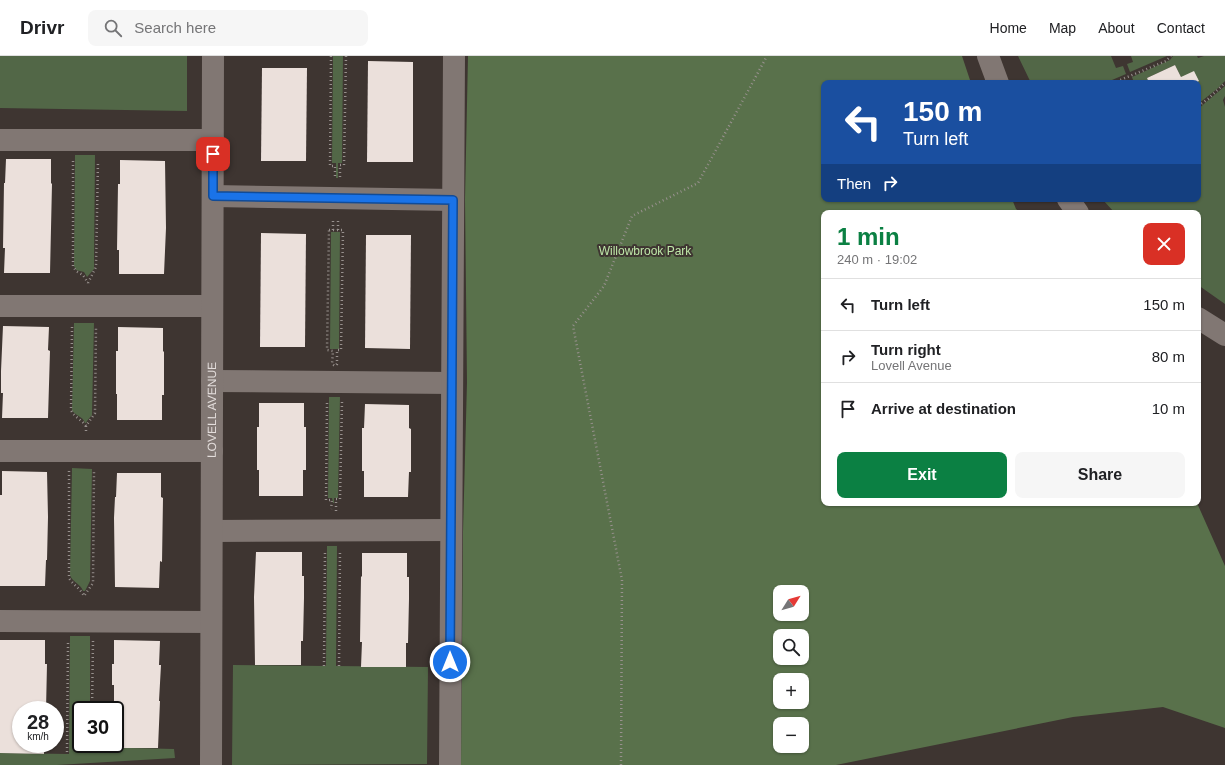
<!DOCTYPE html>
<meta charset="utf-8">
<style>
body{margin:0;font-family:Arial,sans-serif;background:#f6f6f6;color:#202124;height:100vh;display:flex;flex-direction:column;font-size:15px;white-space:nowrap}
*{box-sizing:border-box;margin:0}
p{font-size:13px;color:#757577}
.icon{flex:none;width:22px;height:22px;fill:none;stroke:currentColor;stroke-width:2;stroke-linecap:round;stroke-linejoin:round}
.map{position:relative;flex:1;overflow:hidden}
.drawer{position:absolute;left:821px;top:154px;width:380px;height:296px;display:flex;flex-direction:column;background:#fff;border-radius:8px;box-shadow:0 1px 3px #0004}
.drawer>*{flex:none}
.guide{position:absolute;left:821px;top:24px;width:380px;height:122px;border-radius:8px;box-shadow:0 1px 3px #0004;background:#1a4fa0;color:#fff;overflow:hidden}
.needle{width:26px;rotate:53deg}
.buttons{position:absolute;left:773px;top:529px;display:grid;gap:8px}
.buttons a{display:grid;place-items:center;width:36px;height:36px;border-radius:8px;background:#fff;box-shadow:0 1px 3px #0004;font-size:20px}
.speed{position:absolute;left:12px;top:645px;display:flex;gap:8px;font-size:20px;font-weight:700;text-align:center}
.speed>*{display:grid;place-content:center;width:52px;height:52px;border-radius:50%;background:#fff;box-shadow:0 1px 3px #0004;line-height:1}
.speed small{font-size:10px;font-weight:400}
.speed .limit{border:2px solid #111;border-radius:6px;background:#fff;color:#111}
.pin{position:absolute;display:grid;place-items:center;width:34px;height:34px;color:#fff;margin:-17px;border-radius:8px;box-shadow:0 2px 6px #0006}
.me{position:absolute;width:44px;margin:-22px;rotate:0deg;stroke-linejoin:round;filter:drop-shadow(0 0 3px #0008)}
.turn{display:flex;align-items:center;gap:14px;height:84px;padding:0 16px;font-size:18px}
.turn .icon{width:52px;height:52px;stroke-width:2.5}
.turn b{display:block;font-size:28px;line-height:34px}
.then{display:flex;align-items:center;height:38px;padding:0 16px;background:#0003;gap:8px;font-size:15px}
.round{display:grid;place-items:center;flex:none;width:42px;height:42px;border-radius:8px;background:#f6f6f6}
.summary{display:flex;align-items:center;justify-content:space-between;height:68px;padding:0 16px}
h1{font-size:24px;font-weight:700;line-height:30px;color:#0b8043}
.cta{display:flex;gap:8px;margin-top:auto;padding:8px 16px}
.cta a{flex:1;height:46px;border-radius:8px;background:#0b8043;color:#fff;font-size:16px;font-weight:700;line-height:46px;text-align:center}
.cta a+a{background:#f6f6f6;color:#202124}
ul{padding:0;list-style:none}
li{display:flex;align-items:center;gap:12px;height:52px;padding:0 16px;border-top:1px solid #e0e0e0}
li div{flex:1}
li b{display:block;font-size:15px}
li em{font-style:normal}
header{display:flex;align-items:center;gap:24px;box-sizing:border-box;height:56px;padding:0 20px;background:#fff;border-bottom:1px solid #e0e0e0}
header strong{font-size:19px}
nav{display:flex;gap:22px;margin-inline-start:auto;font-size:14px}
.search{width:280px;height:36px;background:#f6f6f6;display:flex;align-items:center;gap:10px;box-sizing:border-box;padding:0 14px;border-radius:8px;color:#757577;font-size:15px}
.map>svg:first-child{display:block}
.green{fill:#526747}
.forest{fill:#59714b;fill-rule:evenodd}
.building{fill:#ebe0db}
.lines{fill:none;stroke-linecap:round;stroke-linejoin:round}
.path{stroke:#98918e;stroke-width:2.5;stroke-dasharray:1 3;stroke-linecap:butt}
.minor{stroke:#817773;stroke-width:22}
.route-casing{stroke:#114b97;stroke-width:10}
.route{stroke:#1a73e8;stroke-width:7}
.labels{text-anchor:middle;dominant-baseline:central;stroke-width:4;stroke-linejoin:round;paint-order:stroke}
.park-label{font-size:12px;fill:#bee7a8;stroke:#3e3531}
.street-label{font-size:12px;fill:#e3dddb;stroke:#3e3531}
</style>
<header>
<strong>Drivr</strong>
<div class="search"><svg class="icon" aria-label="search" viewBox="0 0 24 24"><circle cx="10" cy="10" r="6"/><path d="M15 15l6 6"/></svg>Search here</div>
<nav><a>Home</a><a>Map</a><a>About</a><a>Contact</a></nav>
</header>
<div class="map">
<svg width="1225" height="709" viewBox="0 0 1225 709">
<rect width="100%" height="100%" fill="#3e3531"/>
<g class="green">
<polygon points="0,0 187,0 187,55 0,52"/>
<polygon points="333,0 343,0 342,107 338,107 338,122 336,122 336,107 332,107"/>
<polygon points="1018,0 1111,0 1116,12 1123,10 1126,18 1105,27 1031,27"/>
<polygon points="1131,0 1167,0 1130,16 1127,8 1133,6"/>
<polygon points="1173,0 1197,0 1198,2 1204,0 1225,0 1225,25 1217,33 1198,48 1198,27 1181,21 1175,9 1147,22 1149,27 1134,27 1132,21 1170,4"/>
<polygon points="1225,30 1225,40 1223,44 1225,51 1225,248 1198,229 1198,157 1115,157 1102,143 1198,143 1198,53"/>
<polygon points="75,99 95,99 94,210 94,213 87,221 84,216 76,214 74,210"/>
<polygon points="331,176 340,176 339,293 330,293"/>
<path d="M74,267h20l-2,92 -5,6 -1,2h-1c-2,-7 -10,-7 -13,-13z"/>
<polygon points="329,341 340,341 338,442 334,442 334,447 333,447 332,442 328,442"/>
<path d="M72,412l20,1 -2,112 -5,10h-2c-2,-7 -11,-9 -13,-16z"/>
<polygon points="327,490 337,490 336,610 428,611 427,708 232,709 233,609 326,610"/>
<polygon points="70,580 90,580 90,654 81,654 81,688 90,688 90,691 174,693 175,702 57,709 0,709 0,697 69,698"/>
</g>
<path class="forest" d="M468,0h494l9,27h-147v116h188l4,10 5,4h-197v290h373l28,63v162l-62,-21 -90,10 -237,48h-375l2,-233 4,-150 -2,-183zM780,536h22v22h-22zM780,580h22v22h-22zM780,624h22v22h-22zM780,668h22v22h-22z"/>
<g class="building">
<polygon points="368,5 413,6 413,106 367,106"/>
<polygon points="1175,9 1181,21 1194,15 1199,25 1195,27 1149,27 1147,22"/>
<polygon points="262,12 307,12 306,105 261,105"/>
<polygon points="6,103 51,103 51,127 52,128 50,217 4,217 5,192 3,192 4,127 5,127"/>
<polygon points="120,104 165,105 166,172 164,218 119,218 119,194 117,194 118,128 120,128"/>
<polygon points="261,177 306,178 305,291 260,291"/>
<polygon points="366,179 411,179 410,293 365,292"/>
<polygon points="3,270 49,271 48,294 50,295 48,362 2,362 3,337 1,337 1,315"/>
<polygon points="118,271 163,272 163,295 164,296 164,339 162,339 162,364 117,364 117,338 116,338 116,295 118,295"/>
<polygon points="259,347 304,347 304,371 306,371 306,414 303,414 303,440 259,440 259,414 257,414 257,371 259,371"/>
<polygon points="365,348 409,349 409,372 411,373 411,416 409,416 408,441 364,441 364,415 362,415 362,372 364,372"/>
<polygon points="2,415 47,416 48,461 47,504 46,504 45,530 0,530 0,439 2,439"/>
<polygon points="117,417 161,417 161,441 163,442 162,506 160,505 159,532 115,531 114,462 115,441 116,441"/>
<polygon points="256,496 302,496 302,520 304,520 304,542 303,585 301,585 301,609 255,609 254,541"/>
<polygon points="362,497 407,497 407,521 409,521 409,543 408,587 406,587 406,611 361,611 362,586 360,586 361,520 362,521"/>
<polygon points="0,584 45,584 45,608 47,608 46,654 21,654 21,688 44,688 44,698 0,697"/>
<polygon points="114,584 160,585 159,609 161,609 159,645 160,645 158,692 113,692 113,688 115,688 115,654 112,654 112,645 114,645 114,629 112,629 112,608 114,608"/>
</g>
<g class="lines">
<g class="path">
<polyline points="331,0 330,110 335,110 335,121"/>
<polyline points="1113,27 1166,5 1171,0"/>
<polyline points="1198,50 1208,43 1225,27"/>
<polyline points="73,105 73,210 76,215 83,219 88,227"/>
<polyline points="340,121 340,109 344,109 346,0"/>
<polygon points="329,174 343,174 341,294 337,294 337,308 335,310 332,308 333,295 327,294"/>
<polyline points="333,174 333,163"/>
<polyline points="338,174 338,162"/>
<polyline points="88,227 96,211 98,105"/>
<path d="M72,271l-1,83c3,7 11,10 15,16"/>
<polyline points="327,347 326,444 332,444 331,453"/>
<polyline points="86,375 86,370 95,357 96,271"/>
<path d="M69,415v107c4,7 11,10 15,18l9,-13 1,-111"/>
<polyline points="336,455 336,443 340,443 342,346"/>
<polyline points="324,610 325,494"/>
<polyline points="339,610 340,494"/>
<polyline points="92,654 93,585"/>
<polyline points="92,690 92,688"/>
<polyline points="67,696 68,586"/>
<polyline points="621,709 622,524 573,270 604,230 632,160 698,127 767,0"/>
</g>
<g class="minor">
<polyline points="988,0 998,27"/>
<polyline points="0,84 213,84"/>
<polyline points="213,140 453,144"/>
<polyline points="1068,143 1078,157"/>
<polyline points="0,250 212,250"/>
<polyline points="1198,262 1225,279"/>
<polyline points="212,325 452,327"/>
<polyline points="0,395 212,395"/>
<polyline points="212,475 451,474"/>
<polyline points="0,565 211,566"/>
<path id="s1" d="M211,709l2,-709"/>
<polyline points="450,709 454,0"/>
</g>
</g>
<g class="lines">
<defs>
<polyline id="route" points="213,98 213,140 453,144 450,606"/>
</defs>
<use href="#route" class="route-casing"/>
<use href="#route" class="route"/>
</g>
<g class="labels">
<g class="park-label">
<text x="645" y="195">Willowbrook Park</text>
</g>
<g class="street-label">
<text stroke="none"><textPath href="#s1" startOffset="355">LOVELL AVENUE</textPath></text>
</g>
</g>
</svg>
<div class="buttons">
<a><svg class="needle" viewBox="-14 -14 28 28"><path d="M0-13l5 13h-10z" fill="#e53935"/><path d="M0 13l5-13h-10z" fill="#757577"/></svg></a>
<a><svg class="icon" aria-label="search" viewBox="0 0 24 24"><circle cx="10" cy="10" r="6"/><path d="M15 15l6 6"/></svg></a>
<a>+</a>
<a>−</a>
</div>
<div class="speed"><div>28<small>km/h</small></div><div class="limit">30</div></div>
<div class="pin" style="left:213px;top:98px;background:#d93025"><svg class="icon" aria-label="arrive" viewBox="0 0 24 24"><path d="M6 21V4h12l-3 4 3 4H6"/></svg></div>
<svg class="me" style="left:450px;top:606px" viewBox="-20 -20 40 40"><circle r="17" fill="#1a73e8" stroke="#fff" stroke-width="3"/><path d="M0-11L8 9 0 5-8 9z" fill="#fff"/></svg>
<div class="guide">
<div class="turn"><svg class="icon" aria-label="left" viewBox="0 0 24 24"><path d="M17 20v-9H6M10 6l-5 5 5 5"/></svg><div><b>150 m</b>Turn left</div></div>
<div class="then">Then<svg class="icon" aria-label="right" viewBox="0 0 24 24"><path d="M7 20v-9h11M14 6l5 5-5 5"/></svg></div>
</div>
<section class="drawer">
<div class="summary"><div><h1>1 min</h1><p>240 m · 19:02</p></div><a class="round" style="background:#d93025;color:#fff"><svg class="icon" aria-label="close" viewBox="0 0 24 24"><path d="M6 6l12 12M18 6L6 18"/></svg></a></div>
<ul>
<li><svg class="icon" aria-label="left" viewBox="0 0 24 24"><path d="M17 20v-9H6M10 6l-5 5 5 5"/></svg><div><b>Turn left</b></div><em>150 m</em></li>
<li><svg class="icon" aria-label="right" viewBox="0 0 24 24"><path d="M7 20v-9h11M14 6l5 5-5 5"/></svg><div><b>Turn right</b><p>Lovell Avenue</p></div><em>80 m</em></li>
<li><svg class="icon" aria-label="arrive" viewBox="0 0 24 24"><path d="M6 21V4h12l-3 4 3 4H6"/></svg><div><b>Arrive at destination</b></div><em>10 m</em></li>
</ul>
<div class="cta"><a>Exit</a><a>Share</a></div>
</section>
</div>
